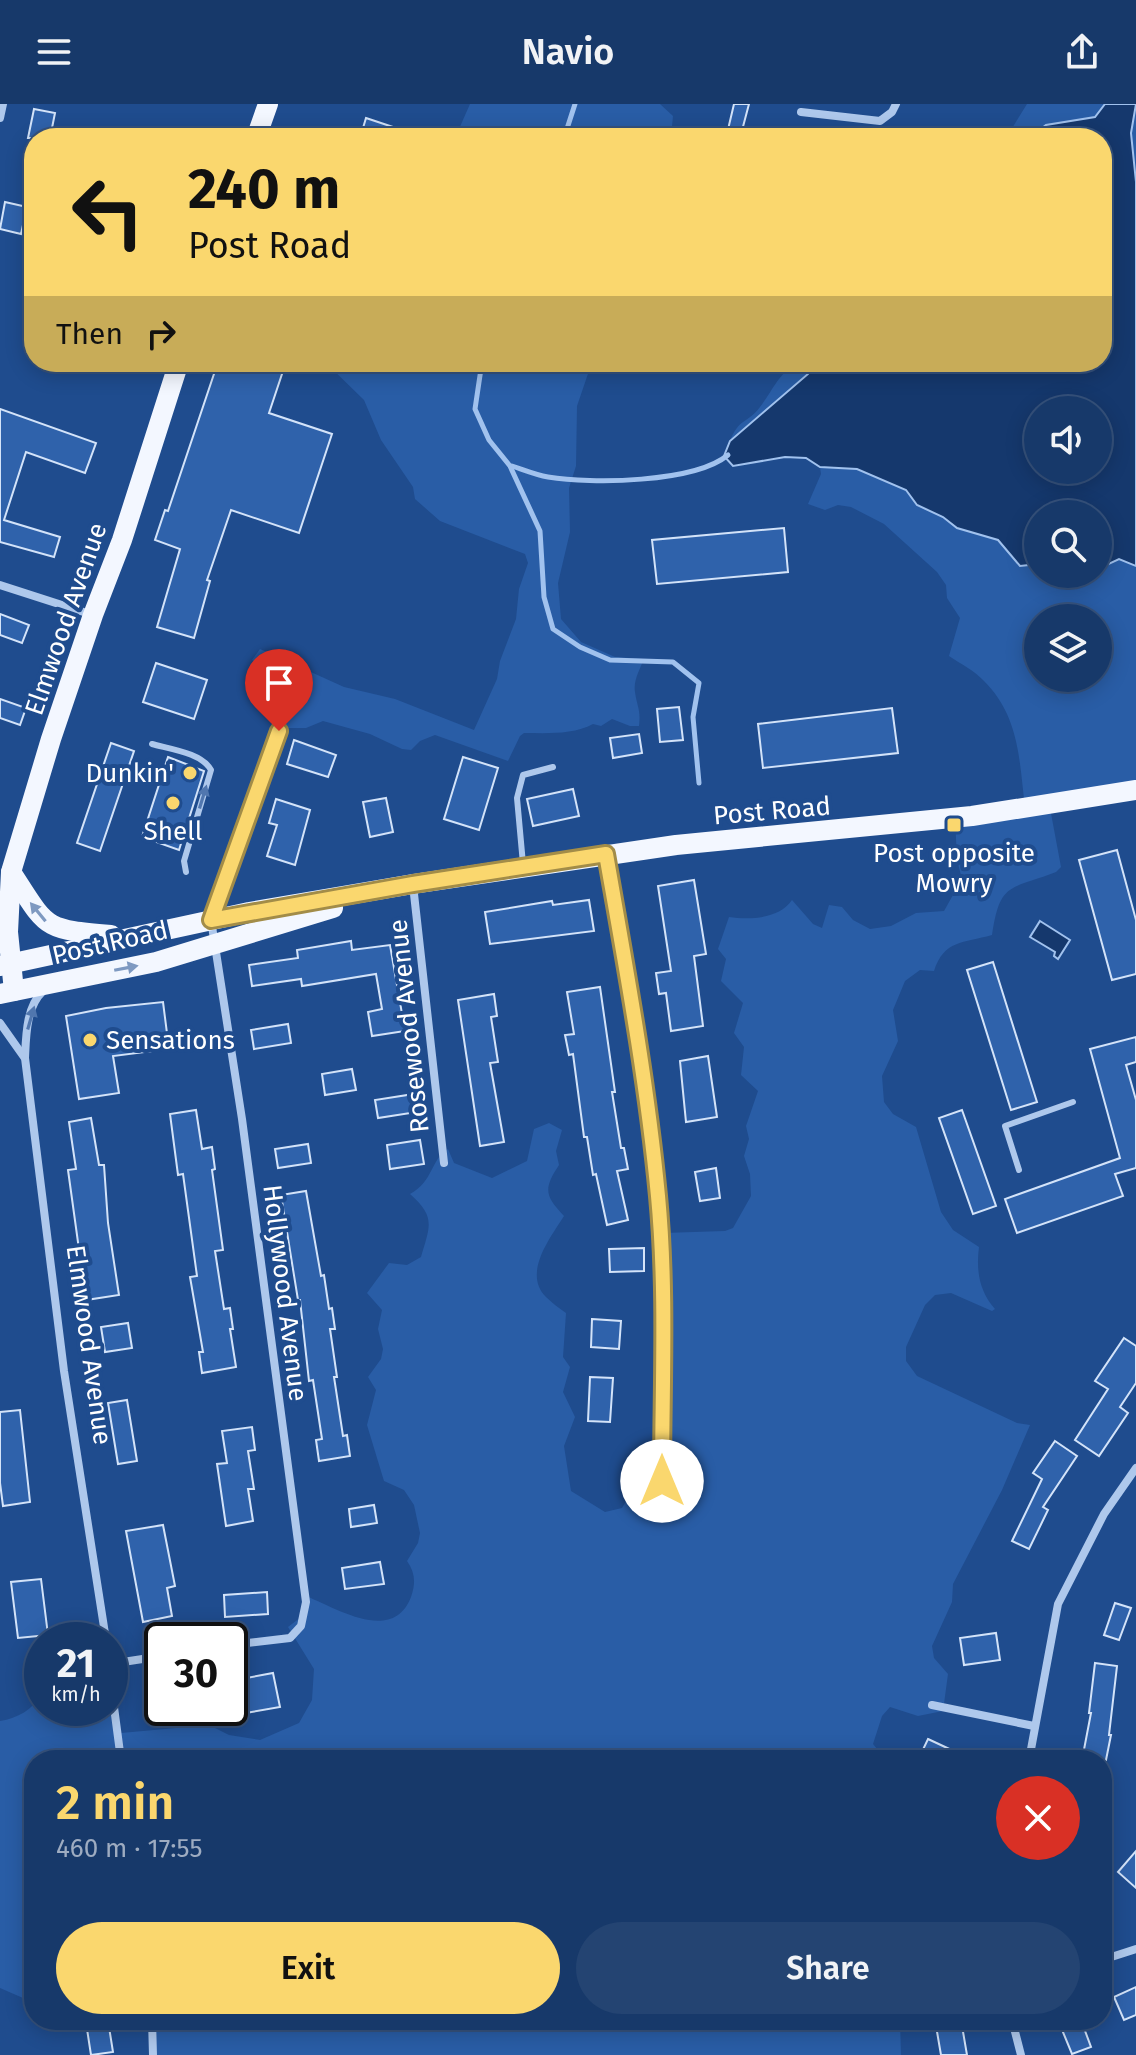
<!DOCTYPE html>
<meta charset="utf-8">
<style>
body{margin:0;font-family:"Fira Sans",sans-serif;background:#244472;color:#f1f3f6;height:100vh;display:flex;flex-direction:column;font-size:30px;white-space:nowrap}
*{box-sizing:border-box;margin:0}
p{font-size:26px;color:#9eacc1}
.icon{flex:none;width:44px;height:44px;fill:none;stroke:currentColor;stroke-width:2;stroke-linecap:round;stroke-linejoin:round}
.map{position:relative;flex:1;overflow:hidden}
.panel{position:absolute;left:24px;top:1646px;width:1088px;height:280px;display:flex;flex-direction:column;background:#17396a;border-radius:32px;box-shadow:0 4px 20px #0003,0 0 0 2px #36537e}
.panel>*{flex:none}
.top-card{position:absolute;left:24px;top:24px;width:1088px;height:244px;border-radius:32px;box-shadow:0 4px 20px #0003,0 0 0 2px #36537e;background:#fad76e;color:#111;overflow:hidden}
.tools{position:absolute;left:1024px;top:292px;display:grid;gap:16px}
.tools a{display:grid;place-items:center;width:88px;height:88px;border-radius:50%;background:#17396a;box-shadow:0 4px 20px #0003,0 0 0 2px #36537e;font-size:40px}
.speed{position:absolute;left:24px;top:1518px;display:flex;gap:16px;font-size:40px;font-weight:700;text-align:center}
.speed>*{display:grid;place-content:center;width:104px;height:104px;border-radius:50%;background:#17396a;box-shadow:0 4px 20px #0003,0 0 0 2px #36537e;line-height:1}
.speed small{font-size:20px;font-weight:400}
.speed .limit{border:4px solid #111;border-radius:12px;background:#fff;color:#111}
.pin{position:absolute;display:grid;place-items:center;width:68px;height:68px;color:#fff;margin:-82px -34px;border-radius:50% 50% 50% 0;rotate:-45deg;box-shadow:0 0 8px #0007}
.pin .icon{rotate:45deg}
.me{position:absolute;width:88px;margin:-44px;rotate:0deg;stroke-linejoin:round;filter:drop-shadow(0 0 6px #0008)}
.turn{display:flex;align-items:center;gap:28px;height:168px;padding:0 32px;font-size:36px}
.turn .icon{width:104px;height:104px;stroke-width:2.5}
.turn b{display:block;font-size:56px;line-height:68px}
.then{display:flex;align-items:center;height:76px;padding:0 32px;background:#0003;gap:16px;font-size:30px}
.round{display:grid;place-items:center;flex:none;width:84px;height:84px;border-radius:42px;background:#244472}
.summary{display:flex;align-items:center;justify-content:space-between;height:136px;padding:0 32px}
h1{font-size:48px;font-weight:600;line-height:60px;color:#fad76e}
.cta{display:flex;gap:16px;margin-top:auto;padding:16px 32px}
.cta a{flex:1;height:92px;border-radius:48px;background:#fad76e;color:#111;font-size:32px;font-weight:600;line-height:92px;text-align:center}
.cta a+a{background:#244472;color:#f1f3f6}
header{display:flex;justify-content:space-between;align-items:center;height:104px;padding:0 32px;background:#17396a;font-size:36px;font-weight:600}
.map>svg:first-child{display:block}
.green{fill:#295da6;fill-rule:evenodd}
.water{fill:#15386d;stroke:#a1c2ee;stroke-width:2;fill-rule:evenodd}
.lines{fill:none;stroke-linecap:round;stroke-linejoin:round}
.stream{stroke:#a1c2ee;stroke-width:5}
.building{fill:#2f62ab;stroke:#d3e3f9;stroke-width:2}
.service{stroke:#aec8ec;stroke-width:6}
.minor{stroke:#aec8ec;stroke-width:8}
.primary{stroke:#f3f7ff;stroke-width:20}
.oneway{fill:#5177af}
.oneway2{fill:#7e99c1}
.route-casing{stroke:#a28c48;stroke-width:20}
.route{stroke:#fad76e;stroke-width:14}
.poi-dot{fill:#fad76e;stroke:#1f4c8e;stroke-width:3}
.labels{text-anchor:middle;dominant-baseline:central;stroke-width:8;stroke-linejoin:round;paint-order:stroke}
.street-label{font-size:26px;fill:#fff;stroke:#1f4c8e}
.poi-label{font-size:26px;fill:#fff;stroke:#1f4c8e}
</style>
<header><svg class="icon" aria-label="menu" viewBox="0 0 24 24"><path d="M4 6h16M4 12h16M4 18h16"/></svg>Navio<svg class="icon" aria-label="share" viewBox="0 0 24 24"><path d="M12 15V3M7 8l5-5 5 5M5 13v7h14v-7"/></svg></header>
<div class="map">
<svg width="1136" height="1951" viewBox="0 0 1136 1951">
<rect width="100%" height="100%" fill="#1f4c8e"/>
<g class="green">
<polygon points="470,0 660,0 673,12 671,33 455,34"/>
<polygon points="1027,0 1136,0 1136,94 1102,34 1006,34"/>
<path d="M325,258h267l-15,44 -1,60 -7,22 1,44 -12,51 3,36 20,23 34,15 29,2c-4,10 -11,22 -9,33 2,15 6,17 4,34h-9l-18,-7 -11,7 -8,-2c-20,11 -47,9 -69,9l-4,3 -12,25 -73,-26 -15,6 -9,9 -9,-1 -32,-15 -47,-13 -17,7h-24c4,-31 -5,-50 -30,-68l8,-11 84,38 51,12 79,31 23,-51 3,-18 16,-42 3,-30 9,-26 -3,-9 -85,-33 -25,-22 -2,-12 -32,-47 -17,-40z"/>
<path d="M798,258h15l-9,23 -44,29 -30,27c9,-23 17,-17 30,-34 14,-18 17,-32 38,-45z"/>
<path d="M820,363l37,2 181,71v34h60v-19l38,2v232l-86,19 11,59 -5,5c-47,18 -56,10 -64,63 -29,8 -48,5 -58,36l-14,-1 -15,11 -12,29 5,31 -16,35 2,26 9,12 23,13 25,85 12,18 26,17c-3,23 0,44 16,62l-3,2 -41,-18 -16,2 -10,10 -19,42v14l11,15 100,47 13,2 -28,65 -49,94 -1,18 -20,44 2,12 14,16 -5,37 -25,5 -28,-9 -8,9 -9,28 13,16h-852v222l-11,16 -23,-10v-267c18,-3 32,-11 42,-27v14h68v-54l11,79 88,-8 20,10 31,5 39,-17 13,-23 2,-31 -26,-42 17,-13 1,-18c32,13 87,48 105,1 5,-14 4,-25 -4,-36l11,-18 2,-10 -6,-28 -10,-15 -20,-9 -17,-56 9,-35 -8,-13 13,-18 2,-10 -5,-20 4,-19 -15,-17 22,-30 18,2 14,-8c9,-31 15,-40 -11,-63 24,-13 20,-34 38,-45l6,14 38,15 35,-17 7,-32 15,-6 13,7 -6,21 3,14c-16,24 -14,31 5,51 -13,21 -42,57 -18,81 6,6 13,11 20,16l-3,44 7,10 -7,25 12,25 -11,29 7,45 34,21 17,-4 10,-17 30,-19 1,-239 62,-2 8,-3 18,-32 -1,-22 -6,-18 5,-17 -3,-13 12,-35 -17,-16 3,-28 -10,-14 9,-30 -22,-22 5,-22 -8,-10 11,-32c21,3 50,2 63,-17l21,24 9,4 7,-23 13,2 11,13 17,9 21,-3 25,-13 28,-2 18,-32 -5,-19 -2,-43 70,-10c-6,-47 -5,-90 -41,-126 -9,-10 -23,-17 -35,-25l11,-38 -13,-20 -1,-13 -9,-13 -53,-48 -33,-17 -13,-2 -13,5 -17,-6 13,-30zM1038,514h60v60h-60z"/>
<polygon points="154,1916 900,1916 901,1951 154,1951"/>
</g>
<g class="water">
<path d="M1105,0h31l-5,29 5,49v384l-17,-7 -21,10v-55h-60v50l-18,2 -22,-26 -41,-12 -14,-11 -26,-12 -11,-15 -49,-21 -37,-2 -14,-9 -21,-1 -52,9 -9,-10 6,-15 78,-67 5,-12h289v-224h-73l17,-13 49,-8zM1038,306h60v60h-60z"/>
<polygon points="1040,817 1070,836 1058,855 1054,852 1055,848 1030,833"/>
</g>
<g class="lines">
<g class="stream">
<polyline points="564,34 575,0"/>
<polyline points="482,258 475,305 489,336 510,362 540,427 544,493 553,525 580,543 610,556 673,558 699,579 693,613 699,679"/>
<path d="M512,362c12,4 24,9 36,11 43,7 146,6 180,-22"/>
</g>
</g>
<g class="building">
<polygon points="734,0 749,0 740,34 726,34"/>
<polygon points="34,5 55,9 50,34 28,34"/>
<polygon points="366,14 417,31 417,34 360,34"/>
<polygon points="5,98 27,103 21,130 0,125"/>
<polygon points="218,258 286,258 269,309 332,330 299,429 231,406 207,476 210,477 194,534 157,523 180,445 155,436 165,406 168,407"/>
<polygon points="0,305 96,339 85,369 26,348 4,416 60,433 54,453 0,438"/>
<polygon points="784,424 788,468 657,480 652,436"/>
<polygon points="0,510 29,521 22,539 0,531"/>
<polygon points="156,559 207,576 194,615 143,598"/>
<polygon points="0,595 26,604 20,621 0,614"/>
<polygon points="679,603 683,636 660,638 657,605"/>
<polygon points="892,604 898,649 763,664 758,620"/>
<polygon points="639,630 642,649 613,654 610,634"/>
<polygon points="294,636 336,651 328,673 287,660"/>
<polygon points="111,639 134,647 100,747 77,739"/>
<polygon points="168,653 204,667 179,746 142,733"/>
<polygon points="463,653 498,664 479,726 444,715"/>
<polygon points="573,685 579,712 533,722 527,695"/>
<polygon points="386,694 393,728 370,733 363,698"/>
<polygon points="276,695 310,706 295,761 267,752 277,721 269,719"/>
<polygon points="1117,746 1136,816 1136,870 1112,876 1079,756"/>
<polygon points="694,776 706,850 694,852 703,922 671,927 666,889 659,890 656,869 671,867 658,782"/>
<polygon points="589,796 594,827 490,840 485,808 552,797 553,801"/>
<polygon points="351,837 352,846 390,841 405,927 372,932 368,908 382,905 376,870 302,882 301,875 252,882 249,861 298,854 297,846"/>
<polygon points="993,858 1037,998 1011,1006 967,866"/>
<polygon points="600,883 615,988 612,988 621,1044 624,1044 628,1065 617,1067 628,1116 607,1121 596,1070 593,1071 587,1033 584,1033 573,950 569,951 565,931 574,930 567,888"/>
<polygon points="494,890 497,912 491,913 498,958 490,959 504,1038 480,1042 458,896"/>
<polygon points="163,898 169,945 113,952 119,989 79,995 66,912 106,904"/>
<polygon points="288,920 291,939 254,945 251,926"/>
<polygon points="1136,933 1136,958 1126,961 1136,996 1136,1064 1115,1070 1123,1092 1017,1129 1005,1095 1120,1054 1090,945"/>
<polygon points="708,952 717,1013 686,1018 680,957"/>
<polygon points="352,965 356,986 325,991 322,970"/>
<polygon points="414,990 417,1008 378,1014 375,996"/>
<polygon points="196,1006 202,1045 212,1043 215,1065 212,1066 223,1146 215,1147 224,1205 230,1204 233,1225 230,1225 236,1263 202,1269 199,1248 203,1248 190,1173 197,1172 183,1070 178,1071 170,1010"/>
<polygon points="962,1006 996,1102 973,1110 939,1014"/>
<polygon points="91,1014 99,1061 104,1061 108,1119 119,1191 86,1196 68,1066 76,1065 69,1018"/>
<polygon points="420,1036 424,1060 390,1065 387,1041"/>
<polygon points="308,1040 311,1059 278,1064 275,1045"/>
<polygon points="716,1064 720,1094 700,1097 695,1068"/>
<polygon points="306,1087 321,1172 324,1171 329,1205 332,1204 335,1225 330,1225 337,1273 334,1273 343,1332 347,1331 350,1352 319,1357 316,1336 322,1335 313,1276 309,1277 300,1196 298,1196 281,1091"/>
<polygon points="644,1144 644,1167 610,1168 609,1145"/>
<polygon points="592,1215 621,1217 619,1245 591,1243"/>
<polygon points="128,1219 132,1244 105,1248 101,1223"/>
<polygon points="1124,1234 1136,1242 1136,1279 1120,1303 1128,1309 1099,1352 1075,1336 1108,1285 1095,1277"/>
<polygon points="590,1273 613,1274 610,1318 588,1317"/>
<polygon points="127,1296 137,1357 118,1360 108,1299"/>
<polygon points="20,1306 30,1398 3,1402 0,1379 0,1308"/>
<polygon points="252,1323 255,1346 248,1347 254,1385 248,1385 253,1417 226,1422 217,1360 227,1359 222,1327"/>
<polygon points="1055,1337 1077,1352 1043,1403 1048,1406 1029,1445 1012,1437 1042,1375 1033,1369"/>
<polygon points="374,1401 377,1419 351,1423 349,1405"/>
<polygon points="163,1421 175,1482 167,1484 172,1512 143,1518 126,1427"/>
<polygon points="380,1458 384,1480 345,1485 342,1464"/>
<polygon points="41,1475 48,1531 18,1534 11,1478"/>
<polygon points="267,1488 268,1510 225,1513 224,1491"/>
<polygon points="1115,1499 1131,1504 1119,1536 1104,1531"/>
<polygon points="996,1529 1000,1556 964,1561 960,1534"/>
<polygon points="1095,1559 1117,1562 1109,1631 1111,1631 1106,1656 1082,1656 1091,1609 1089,1609"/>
<polygon points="273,1569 280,1603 234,1611 230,1577"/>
<polygon points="928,1635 973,1656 918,1656"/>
<polygon points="1136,1747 1136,1784 1118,1768"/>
<polygon points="1136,1883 1136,1911 1124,1916 1114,1893"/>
<polygon points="935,1916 961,1916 967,1951 941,1951"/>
<polygon points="1058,1916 1081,1916 1091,1943 1072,1950"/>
<polygon points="109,1923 113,1948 91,1951 87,1925"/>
</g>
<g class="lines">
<g class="service">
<path d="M152,640c18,5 50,9 59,26l-27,91 2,11"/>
<polyline points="523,760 517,694 523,671 553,663"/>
<polyline points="1019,1066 1005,1022 1073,998"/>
</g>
<g class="minor">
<polyline points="801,8 880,17 892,8 896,0"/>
<polyline points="0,14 3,0"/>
<polyline points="0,481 93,511"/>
<path d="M606,751c20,113 42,227 52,342 8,94 4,190 4,284"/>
<polyline points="413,781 444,1059"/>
<path d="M43,887c-17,16 -17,45 -18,67l39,313 42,269"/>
<polyline points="0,919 24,953"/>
<polyline points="230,1541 290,1534 301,1522 306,1498 242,1015 211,816 279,627"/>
<polyline points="110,1560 162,1552"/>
<polyline points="110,1573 121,1656"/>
<polyline points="932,1601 1034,1622"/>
<polyline points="1029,1656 1058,1500 1104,1410 1136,1364"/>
<polyline points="1102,1856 1136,1845"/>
<polyline points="152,1916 153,1951"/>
<polyline points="1012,1916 1021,1951"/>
</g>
<g class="primary">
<polyline points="256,34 268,0"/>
<path d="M11,768c37,57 31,57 100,63"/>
<polyline points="0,862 249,808 413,780 676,741 972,712 1136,686"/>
<polyline points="14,887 8,828 11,768 51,635 93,511 122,436 179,258"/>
<polyline points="0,890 156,858 333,804"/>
</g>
</g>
<defs><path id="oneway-solid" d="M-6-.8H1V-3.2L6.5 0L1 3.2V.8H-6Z" transform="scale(2)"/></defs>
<g class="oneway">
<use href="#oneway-solid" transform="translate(203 693) rotate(-73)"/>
<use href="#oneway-solid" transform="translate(31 914) rotate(-74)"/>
</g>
<g class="oneway2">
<use href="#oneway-solid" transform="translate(38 808) rotate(-129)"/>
<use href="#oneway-solid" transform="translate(126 864) rotate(-11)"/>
</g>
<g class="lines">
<defs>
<path id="route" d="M279,627l-68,189 202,-36 193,-30c20,114 41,227 52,342 9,95 4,191 4,285"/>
</defs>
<use href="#route" class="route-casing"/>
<use href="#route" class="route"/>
</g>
<g class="poi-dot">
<circle cx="190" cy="669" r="8"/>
<circle cx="173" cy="699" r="8"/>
<rect x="946" y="713" width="16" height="16" rx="4"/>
<circle cx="90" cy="936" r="8"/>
</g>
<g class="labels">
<g class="street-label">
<text transform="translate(66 515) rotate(-71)">Elmwood Avenue</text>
<text transform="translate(772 707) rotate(-5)">Post Road</text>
<text transform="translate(110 839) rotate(-13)">Post Road</text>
<text transform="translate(409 922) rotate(-96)">Rosewood Avenue</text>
<text transform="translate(285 1189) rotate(83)">Hollywood Avenue</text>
<text transform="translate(89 1241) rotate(82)">Elmwood Avenue</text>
</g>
<g class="poi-label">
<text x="174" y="669" text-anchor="end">Dunkin'</text>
<text x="173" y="727">Shell</text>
<text x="954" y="749">Post opposite<tspan x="954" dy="30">Mowry</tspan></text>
<text x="106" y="936" text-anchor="start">Sensations</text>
</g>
</g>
</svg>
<div class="tools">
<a><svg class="icon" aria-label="sound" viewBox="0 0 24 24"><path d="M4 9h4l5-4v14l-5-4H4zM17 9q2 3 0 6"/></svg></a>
<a><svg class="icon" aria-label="search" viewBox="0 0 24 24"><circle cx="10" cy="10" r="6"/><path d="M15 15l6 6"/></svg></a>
<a><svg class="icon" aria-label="layers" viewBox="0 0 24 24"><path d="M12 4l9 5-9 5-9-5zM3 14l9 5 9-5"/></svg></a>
</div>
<div class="speed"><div>21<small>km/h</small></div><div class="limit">30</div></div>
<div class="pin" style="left:279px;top:627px;background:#d93025"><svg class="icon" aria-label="arrive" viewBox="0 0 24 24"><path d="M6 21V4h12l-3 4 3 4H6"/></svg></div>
<svg class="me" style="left:662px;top:1377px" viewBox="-20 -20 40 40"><circle r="19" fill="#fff"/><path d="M0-13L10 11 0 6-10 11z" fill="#fad76e"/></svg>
<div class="top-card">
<div class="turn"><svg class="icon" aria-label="left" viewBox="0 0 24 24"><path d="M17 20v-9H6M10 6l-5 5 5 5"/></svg><div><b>240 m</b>Post Road</div></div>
<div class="then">Then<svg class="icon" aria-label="right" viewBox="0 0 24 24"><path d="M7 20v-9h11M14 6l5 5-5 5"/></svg></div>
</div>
<section class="panel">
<div class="summary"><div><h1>2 min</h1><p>460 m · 17:55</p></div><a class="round" style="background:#d93025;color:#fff"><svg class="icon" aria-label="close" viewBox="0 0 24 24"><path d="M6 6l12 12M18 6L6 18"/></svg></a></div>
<div class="cta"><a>Exit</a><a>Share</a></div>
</section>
</div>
